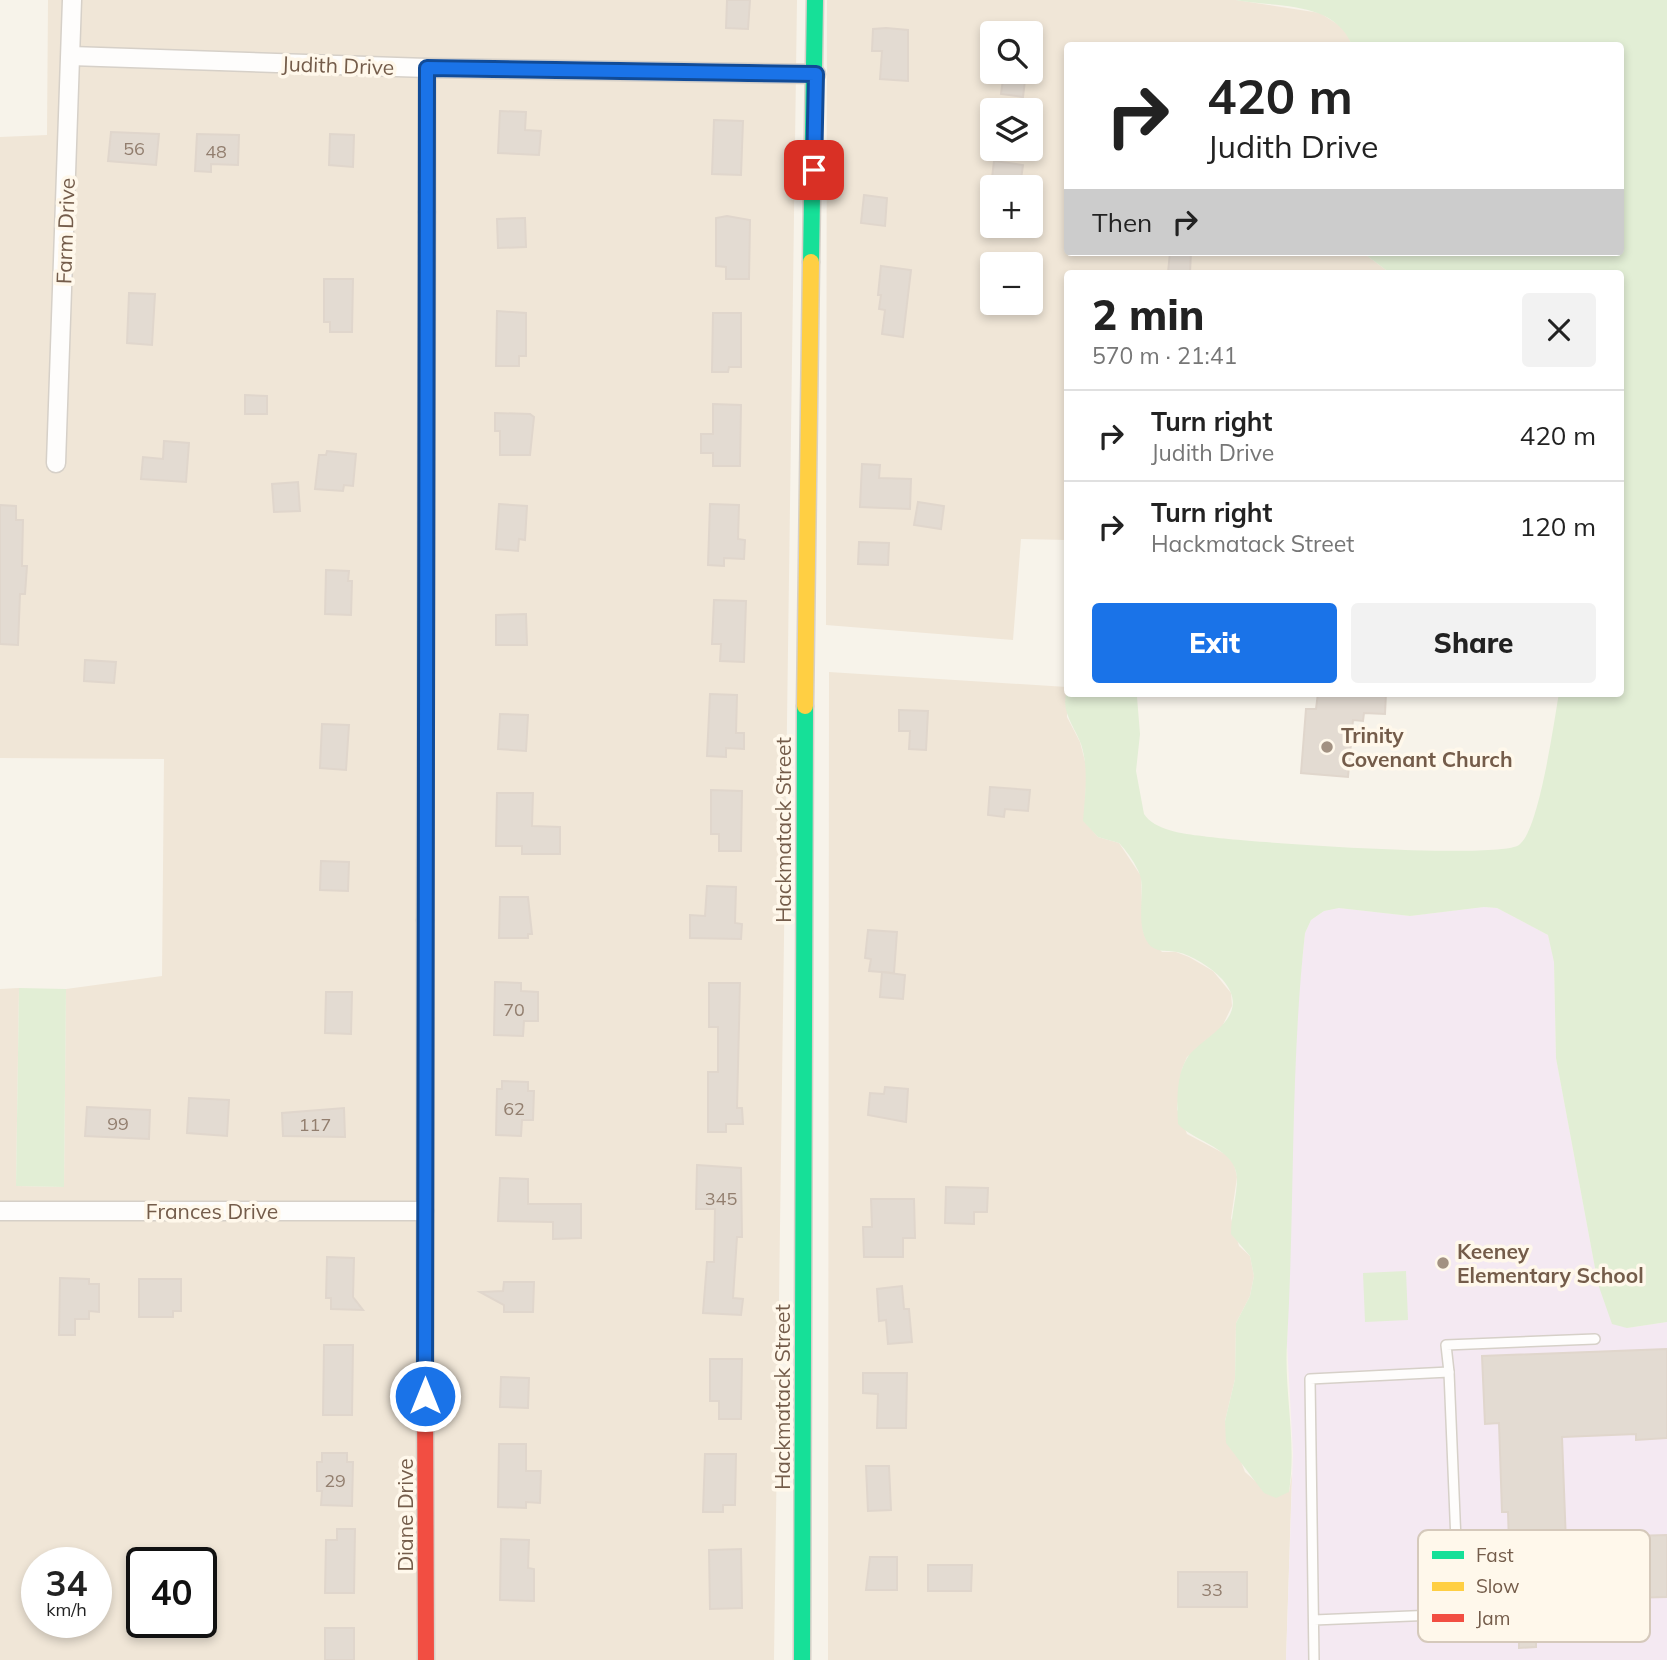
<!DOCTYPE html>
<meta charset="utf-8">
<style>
body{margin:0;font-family:Mulish,sans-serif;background:#f2f2f2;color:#222;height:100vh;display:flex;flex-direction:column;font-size:26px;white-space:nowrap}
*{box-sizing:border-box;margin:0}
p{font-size:23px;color:#767676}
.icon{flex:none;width:38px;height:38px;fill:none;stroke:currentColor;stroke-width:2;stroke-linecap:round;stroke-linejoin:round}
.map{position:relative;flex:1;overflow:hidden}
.sheet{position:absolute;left:1064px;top:270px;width:560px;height:427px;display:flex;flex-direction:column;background:#fff;border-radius:7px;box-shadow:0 4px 10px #0003}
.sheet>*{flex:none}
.guide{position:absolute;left:1064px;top:42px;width:560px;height:214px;border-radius:7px;box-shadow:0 4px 10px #0003;background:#fff;color:#222;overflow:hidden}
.tools{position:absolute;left:980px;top:21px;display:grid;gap:14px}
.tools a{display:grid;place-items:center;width:63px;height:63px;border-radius:7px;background:#fff;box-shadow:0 4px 10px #0003;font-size:35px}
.speed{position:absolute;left:21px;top:1547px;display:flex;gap:14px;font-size:35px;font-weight:700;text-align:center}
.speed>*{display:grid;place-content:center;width:91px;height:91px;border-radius:50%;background:#fff;box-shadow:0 4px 10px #0003;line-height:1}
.speed small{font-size:18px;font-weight:400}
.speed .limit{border:4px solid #111;border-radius:10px;background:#fff;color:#111}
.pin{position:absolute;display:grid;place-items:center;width:60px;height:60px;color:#fff;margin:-30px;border-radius:14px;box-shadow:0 4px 10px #0006}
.me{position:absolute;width:77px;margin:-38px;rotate:0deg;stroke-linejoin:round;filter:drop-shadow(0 0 5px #0008)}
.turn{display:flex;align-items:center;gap:24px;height:147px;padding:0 28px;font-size:32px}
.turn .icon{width:91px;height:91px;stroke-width:2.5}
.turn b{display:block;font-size:49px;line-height:60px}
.then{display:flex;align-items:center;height:66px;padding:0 28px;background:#0003;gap:14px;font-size:26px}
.round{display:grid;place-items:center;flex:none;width:74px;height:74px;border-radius:7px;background:#f2f2f2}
.headline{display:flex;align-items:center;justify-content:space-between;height:119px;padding:0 28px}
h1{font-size:42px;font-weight:800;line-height:52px}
.button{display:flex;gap:14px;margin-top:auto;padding:14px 28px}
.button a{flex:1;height:80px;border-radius:7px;background:#1a73e8;color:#fff;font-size:28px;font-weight:800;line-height:80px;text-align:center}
.button a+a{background:#f2f2f2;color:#222}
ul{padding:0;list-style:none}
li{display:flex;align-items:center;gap:21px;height:91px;padding:0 28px;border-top:2px solid #e0e0e0}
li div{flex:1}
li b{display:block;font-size:26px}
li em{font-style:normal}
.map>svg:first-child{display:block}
.residential{fill:#f0e6d7;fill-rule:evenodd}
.education{fill:#f4e9f2}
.green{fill:#e2eed5}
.building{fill:#e3dbd2;stroke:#e0d6cc;stroke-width:2}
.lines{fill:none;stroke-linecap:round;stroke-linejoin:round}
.lane-casing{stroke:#d6d0c8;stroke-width:12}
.street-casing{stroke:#d6d0c8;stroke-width:21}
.fast-casing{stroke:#d6d0c8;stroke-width:19}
.slow-casing{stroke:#d6d0c8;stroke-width:19}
.jam-casing{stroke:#d6d0c8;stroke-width:19}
.lane{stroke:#fefdfc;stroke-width:9}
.street{stroke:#fefdfc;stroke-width:18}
.fast{stroke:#16e098;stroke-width:16}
.slow{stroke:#ffcf43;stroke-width:16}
.jam{stroke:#f24e42;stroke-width:16}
.route-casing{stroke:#114b97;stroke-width:18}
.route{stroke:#1a73e8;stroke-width:12}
.poi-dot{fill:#a29182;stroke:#fff8eb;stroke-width:2.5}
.labels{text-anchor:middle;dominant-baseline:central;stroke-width:7;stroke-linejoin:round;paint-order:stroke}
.number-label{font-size:18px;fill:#927e6e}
.street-label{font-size:21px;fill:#745c4a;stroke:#fff8eb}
.poi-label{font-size:21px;font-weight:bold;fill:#745c4a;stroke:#fff8eb;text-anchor:start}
.key{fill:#fff8eb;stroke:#d5c9bb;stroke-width:2}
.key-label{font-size:19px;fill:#745c4a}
</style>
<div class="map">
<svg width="1667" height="1660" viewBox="0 0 1667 1660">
<rect width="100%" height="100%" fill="#f7f3ea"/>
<g class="residential">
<path d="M48,0h749l-23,1660h-774v-671l19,-1 -3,198 48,1 2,-198 96,-13 2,-217 -164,-1v-621l47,-2zM37,1563h59v59h-59zM142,1563h59v59h-59z"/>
<path d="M827,0h409l84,13 25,16 7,16 -284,1v206h294l28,21h-322l-1,267 -46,-1 -8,101 -187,-15zM992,33h39v39h-39zM992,110h39v39h-39zM992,187h39v39h-39zM992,264h39v39h-39z"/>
<polygon points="829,672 1067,687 1067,717 1080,742 1087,769 1084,821 1098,837 1119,843 1141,876 1143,932 1162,952 1176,952 1189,957 1213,971 1231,993 1232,1006 1220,1031 1187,1057 1182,1069 1177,1109 1187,1134 1225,1154 1234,1164 1237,1177 1231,1218 1239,1246 1250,1256 1254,1276 1250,1296 1236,1323 1235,1379 1225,1421 1245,1472 1261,1486 1289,1492 1292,1474 1286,1660 828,1660"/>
</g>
<polygon class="education" points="1484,907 1497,908 1548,935 1554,962 1556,1058 1598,1284 1627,1328 1667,1322 1667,1660 1286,1660 1293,1453 1287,1343 1296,1020 1305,933 1311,920 1324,911 1339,908 1410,916"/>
<g class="green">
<path d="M1236,0h431v1322l-40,6 -15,-4 -14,-40 -42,-226 -2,-96 -6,-27 -51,-27 -13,-1 -74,9 -71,-8 -15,3 -13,9 -6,13c-15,136 -10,273 -18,410 -3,50 10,99 2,149l-13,6 -12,-5 -38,-50 -1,-22 10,-42 1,-56 14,-27 4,-20 -4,-20 -19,-22c0,-19 6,-38 6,-56 -1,-30 -43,-36 -59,-54 -1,-20 -2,-47 8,-64 11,-22 71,-41 36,-81 -10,-11 -30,-24 -45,-27 -11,-2 -22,1 -29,-9 -12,-18 -4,-44 -7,-64 -2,-11 -14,-28 -22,-36l-21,-6 -15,-16c2,-26 6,-52 -2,-77 -6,-17 -21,-33 -14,-52l70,5 3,37 -4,37 8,43c10,16 40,20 58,22 39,6 296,24 317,9 20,-14 35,-123 40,-152h61v-420h-230l-28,-21h258v-206l-268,-1c-19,-45 -74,-37 -116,-45z"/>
<polygon points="19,988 66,989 64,1187 16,1186"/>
<polygon points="1406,1271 1408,1320 1365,1322 1363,1273"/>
</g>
<g class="building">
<polygon points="727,0 750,0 748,29 726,28"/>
<polygon points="886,28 908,30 908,81 880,79 882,51 872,51 873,29"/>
<polygon points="1004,72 1026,72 1023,97 1001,94"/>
<polygon points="500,111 526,112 525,130 541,131 539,155 498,153"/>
<polygon points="714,120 743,121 741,175 712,174"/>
<polygon points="111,132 159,134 156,165 108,161"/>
<polygon points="197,134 239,135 238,165 211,164 211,172 195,171"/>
<polygon points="330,134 354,135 353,167 329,165"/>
<polygon points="994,161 1023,165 1020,187 991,187"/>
<polygon points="864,195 887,198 885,226 861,223"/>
<polygon points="727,216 750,220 749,279 726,279 726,267 716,266 716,218"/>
<polygon points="525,218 526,247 498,248 497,219"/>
<polygon points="1170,252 1191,252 1190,273 1168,273"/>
<polygon points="881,266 911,270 903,337 882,334 885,310 879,309 881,295 878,295"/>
<polygon points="324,279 353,279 352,332 330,332 330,322 324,322"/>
<polygon points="129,293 155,294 152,345 127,343"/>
<polygon points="497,311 526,313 526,356 519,356 519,366 496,366"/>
<polygon points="713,313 741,313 741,367 729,367 728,372 712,372"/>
<polygon points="245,395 267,396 267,414 245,414"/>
<polygon points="713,404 741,405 740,466 713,466 713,453 701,453 701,434 713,434"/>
<polygon points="495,413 530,414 534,417 530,455 500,455 500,431 495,431"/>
<polygon points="164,441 189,443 186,482 141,479 143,457 163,459"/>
<polygon points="327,451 356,454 353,486 344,485 343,491 315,489 319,455 326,455"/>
<polygon points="862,464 880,465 879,478 911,479 910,509 860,507"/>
<polygon points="298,482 300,511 274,512 272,484"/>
<polygon points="918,502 944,506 941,529 914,525"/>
<polygon points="499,504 527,506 525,540 519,539 518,551 496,549"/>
<polygon points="710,504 739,505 738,539 745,540 744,559 724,558 724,566 708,565"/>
<polygon points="0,505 16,506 16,520 23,520 22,566 27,566 25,594 20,594 18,645 0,644"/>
<polygon points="859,542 889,543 888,565 858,564"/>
<polygon points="326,570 349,571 348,581 352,581 351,615 325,614"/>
<polygon points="714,600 746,601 744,662 720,661 721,644 712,644"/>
<polygon points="526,614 527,645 496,645 496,615"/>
<polygon points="85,660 116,662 114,683 84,681"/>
<polygon points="1318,693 1386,693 1385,714 1364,713 1363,721 1353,720 1348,777 1301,773 1306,709 1316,709"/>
<polygon points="710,694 737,695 736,733 744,733 744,749 726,748 726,757 707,756"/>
<polygon points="899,710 928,711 926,750 909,749 910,731 899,731"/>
<polygon points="500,714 528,715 526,751 498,749"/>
<polygon points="322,724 349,725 346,770 320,768"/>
<polygon points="990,787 1030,790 1028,811 1005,809 1004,817 988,815"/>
<polygon points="711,790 742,791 741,851 719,851 719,834 711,834"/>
<polygon points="497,793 533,793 532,826 560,827 560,854 522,854 522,846 496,846"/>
<polygon points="321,861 349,862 348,891 320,890"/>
<polygon points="707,886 736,887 735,923 742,924 741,939 690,938 690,915 705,916"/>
<polygon points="500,897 528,897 532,934 528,934 528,938 499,938"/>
<polygon points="868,930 897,932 894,973 869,971 871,959 865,958"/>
<polygon points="882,972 905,975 903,999 880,997"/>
<polygon points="495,982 521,983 521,991 538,992 538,1021 524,1021 523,1036 494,1035"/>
<polygon points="709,983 740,983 737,1108 742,1108 743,1124 726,1124 726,1132 708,1132 708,1072 718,1072 718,1027 709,1027"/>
<polygon points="326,992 352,992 351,1034 325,1033"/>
<polygon points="502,1081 528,1082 528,1091 534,1091 533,1120 522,1120 521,1136 496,1135 497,1089 502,1089"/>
<polygon points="885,1087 908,1089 906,1122 868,1115 870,1093 884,1094"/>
<polygon points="189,1098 229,1100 227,1136 187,1133"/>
<polygon points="87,1107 150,1110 149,1139 85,1136"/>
<polygon points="344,1108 345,1137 283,1136 282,1113"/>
<polygon points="697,1165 741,1168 742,1237 737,1237 733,1298 743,1299 741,1315 703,1313 707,1262 714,1262 715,1209 696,1209"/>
<polygon points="500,1178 528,1179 528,1204 581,1204 581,1238 553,1239 553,1222 498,1221"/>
<polygon points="946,1187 988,1188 987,1212 974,1212 974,1224 945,1223"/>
<polygon points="871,1199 914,1199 915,1238 903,1238 903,1257 864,1257 863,1227 872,1227"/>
<polygon points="327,1257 354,1258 353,1297 363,1310 331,1309 331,1298 326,1298"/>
<polygon points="60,1278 89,1279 89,1284 99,1284 99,1312 89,1311 89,1319 75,1319 75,1335 59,1335"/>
<polygon points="139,1279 181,1279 181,1311 173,1311 173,1317 139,1317"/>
<polygon points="504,1282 534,1282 533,1312 504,1312 504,1305 480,1292 503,1291"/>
<polygon points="902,1286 904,1309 909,1309 912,1342 888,1344 886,1320 879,1321 877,1289"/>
<polygon points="324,1345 353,1345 352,1415 323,1415"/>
<polygon points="1667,1349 1667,1438 1636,1440 1636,1434 1562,1437 1566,1543 1600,1542 1600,1537 1667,1535 1667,1597 1626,1598 1627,1617 1550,1620 1551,1636 1536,1636 1536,1647 1519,1648 1519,1637 1485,1638 1483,1576 1510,1575 1508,1512 1502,1512 1499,1423 1485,1424 1482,1356"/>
<polygon points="710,1359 742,1359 741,1419 719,1419 719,1401 710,1401"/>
<polygon points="863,1373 907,1373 906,1428 877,1428 878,1394 863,1393"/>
<polygon points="501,1377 529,1378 528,1408 500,1407"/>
<polygon points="499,1444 526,1444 526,1471 541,1471 540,1503 526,1502 526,1508 498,1507"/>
<polygon points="322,1453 347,1453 347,1462 353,1462 352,1506 321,1505 322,1491 317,1491 317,1462 322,1462"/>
<polygon points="705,1454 736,1454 735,1505 723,1505 723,1512 703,1512"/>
<polygon points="866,1466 889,1466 891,1510 868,1511"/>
<polygon points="337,1529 355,1529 354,1593 325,1593 326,1540 337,1540"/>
<polygon points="501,1539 529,1540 528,1568 534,1569 534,1601 500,1600"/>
<polygon points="741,1549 742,1608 710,1609 709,1550"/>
<polygon points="870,1557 897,1557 897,1590 866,1590"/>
<polygon points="928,1565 972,1565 971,1591 928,1591"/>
<rect x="1178" y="1572" width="69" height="35"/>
<rect x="325" y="1628" width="29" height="32"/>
</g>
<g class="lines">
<defs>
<g id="lane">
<polyline points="1449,1372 1446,1345 1595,1339"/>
<polyline points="1314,1620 1435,1615 1450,1608 1458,1590 1449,1372 1310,1379 1314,1660"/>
</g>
<g id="street">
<polyline points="71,56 427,68 816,74"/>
<polyline points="56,463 72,0"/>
<polyline points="0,1211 424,1211"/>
</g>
<g id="fast">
<polyline points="811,262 815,0"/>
<polyline points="425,920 427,212"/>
<polyline points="802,1660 805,706"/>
</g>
<g id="slow">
<polyline points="427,212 427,68"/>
<polyline points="805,706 811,262"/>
<polyline points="425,920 425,1388"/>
</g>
<polyline id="jam" points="425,1388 426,1660"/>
</defs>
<use href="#lane" class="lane-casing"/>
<use href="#street" class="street-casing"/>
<use href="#fast" class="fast-casing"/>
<use href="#slow" class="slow-casing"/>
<use href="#jam" class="jam-casing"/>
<use href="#lane" class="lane"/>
<use href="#street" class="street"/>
<use href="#fast" class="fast"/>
<use href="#slow" class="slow"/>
<use href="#jam" class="jam"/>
</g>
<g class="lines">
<defs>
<polyline id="route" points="425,1396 427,68 816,74 814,170"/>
</defs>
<use href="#route" class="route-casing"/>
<use href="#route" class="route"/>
</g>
<g class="poi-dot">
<circle cx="1327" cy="747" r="7"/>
<circle cx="1443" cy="1263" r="7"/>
</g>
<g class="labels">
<g class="number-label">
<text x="134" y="148">56</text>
<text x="216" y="151">48</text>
<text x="514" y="1009">70</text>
<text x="514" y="1108">62</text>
<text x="118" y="1123">99</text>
<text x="315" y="1124">117</text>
<text x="721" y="1198">345</text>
<text x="335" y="1480">29</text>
<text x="1212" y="1589">33</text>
</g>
<g class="street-label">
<text transform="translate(338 65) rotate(2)">Judith Drive</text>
<text transform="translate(65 231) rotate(-88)">Farm Drive</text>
<text transform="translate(783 830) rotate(-90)">Hackmatack Street</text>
<text x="212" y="1211">Frances Drive</text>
<text transform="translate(782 1397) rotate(-90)">Hackmatack Street</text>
<text transform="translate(405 1515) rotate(-90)">Diane Drive</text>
</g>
<g class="poi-label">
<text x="1341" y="735">Trinity<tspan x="1341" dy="24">Covenant Church</tspan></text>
<text x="1457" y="1251">Keeney<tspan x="1457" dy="24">Elementary School</tspan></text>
</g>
</g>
<rect x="1418" y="1530" width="232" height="112" rx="10" class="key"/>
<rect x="1432" y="1551" width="32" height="8" fill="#16e098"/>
<rect x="1432" y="1582" width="32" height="9" fill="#ffcf43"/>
<rect x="1432" y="1614" width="32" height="8" fill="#f24e42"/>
<g class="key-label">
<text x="1476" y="1562">Fast</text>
<text x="1476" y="1593">Slow</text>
<text x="1476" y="1625">Jam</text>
</g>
</svg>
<div class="tools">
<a><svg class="icon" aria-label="search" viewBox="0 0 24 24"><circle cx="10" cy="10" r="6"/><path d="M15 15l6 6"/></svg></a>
<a><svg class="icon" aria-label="layers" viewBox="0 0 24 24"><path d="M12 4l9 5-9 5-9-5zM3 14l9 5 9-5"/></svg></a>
<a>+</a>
<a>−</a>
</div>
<div class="speed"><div>34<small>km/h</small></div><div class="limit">40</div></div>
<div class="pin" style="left:814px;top:170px;background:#d93025"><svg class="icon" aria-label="arrive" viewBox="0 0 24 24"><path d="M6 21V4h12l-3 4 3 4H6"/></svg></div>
<svg class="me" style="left:425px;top:1396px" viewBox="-20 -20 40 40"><circle r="17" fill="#1a73e8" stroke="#fff" stroke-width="3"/><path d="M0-11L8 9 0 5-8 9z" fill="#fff"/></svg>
<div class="guide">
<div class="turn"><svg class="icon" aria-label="right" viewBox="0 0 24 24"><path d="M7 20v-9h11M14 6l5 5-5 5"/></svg><div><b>420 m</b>Judith Drive</div></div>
<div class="then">Then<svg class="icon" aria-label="right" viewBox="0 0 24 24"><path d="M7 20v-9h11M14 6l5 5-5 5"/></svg></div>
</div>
<section class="sheet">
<div class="headline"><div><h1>2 min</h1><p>570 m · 21:41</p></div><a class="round"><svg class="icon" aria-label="close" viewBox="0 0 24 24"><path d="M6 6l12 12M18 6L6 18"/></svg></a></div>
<ul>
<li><svg class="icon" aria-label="right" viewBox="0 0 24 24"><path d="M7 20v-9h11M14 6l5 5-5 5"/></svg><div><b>Turn right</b><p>Judith Drive</p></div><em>420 m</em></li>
<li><svg class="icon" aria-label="right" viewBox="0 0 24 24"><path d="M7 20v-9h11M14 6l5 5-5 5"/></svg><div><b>Turn right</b><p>Hackmatack Street</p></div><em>120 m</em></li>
</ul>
<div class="button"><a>Exit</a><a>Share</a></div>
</section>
</div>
